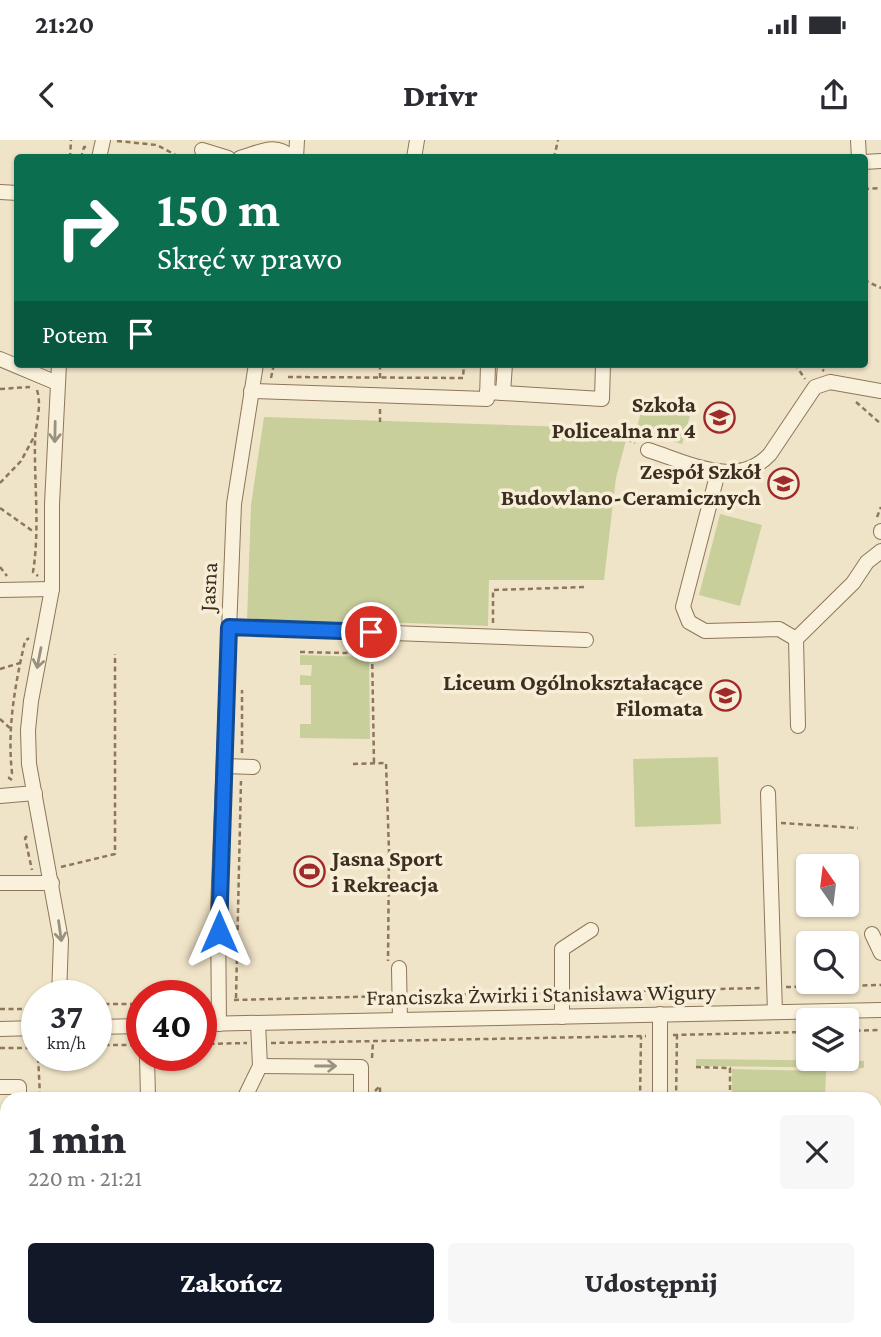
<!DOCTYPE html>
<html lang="pl">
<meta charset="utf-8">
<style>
body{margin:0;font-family:"Crimson Pro",serif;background:#f7f7f7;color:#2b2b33;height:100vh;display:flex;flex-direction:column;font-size:26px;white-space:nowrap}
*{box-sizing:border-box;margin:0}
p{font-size:23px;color:#7c7c81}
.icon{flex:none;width:38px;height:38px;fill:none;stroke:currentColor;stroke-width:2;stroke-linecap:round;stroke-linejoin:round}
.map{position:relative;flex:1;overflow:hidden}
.sheet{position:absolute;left:0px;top:952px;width:882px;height:245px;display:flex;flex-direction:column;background:#fff;border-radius:21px 21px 0 0;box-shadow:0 2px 5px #0004}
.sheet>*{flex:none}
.guide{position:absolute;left:14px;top:14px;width:854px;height:214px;border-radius:7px;box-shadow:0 2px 5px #0004;background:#0b6e4f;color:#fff;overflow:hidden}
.needle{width:46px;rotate:346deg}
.fabs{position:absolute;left:796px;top:714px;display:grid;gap:14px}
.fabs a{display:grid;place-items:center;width:63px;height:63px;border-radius:7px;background:#fff;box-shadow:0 2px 5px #0004;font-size:35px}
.speed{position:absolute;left:21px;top:840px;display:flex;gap:14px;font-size:35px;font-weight:700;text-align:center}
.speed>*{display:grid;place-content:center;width:91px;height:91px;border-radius:50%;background:#fff;box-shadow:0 2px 5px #0004;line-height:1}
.speed small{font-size:18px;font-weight:400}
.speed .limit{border:10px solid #d22;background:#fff;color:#111}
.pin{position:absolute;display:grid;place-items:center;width:60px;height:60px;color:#fff;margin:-30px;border:4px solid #fff;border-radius:50%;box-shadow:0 2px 7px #0007}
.me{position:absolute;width:77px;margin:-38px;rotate:0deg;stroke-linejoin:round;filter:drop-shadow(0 0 5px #0008)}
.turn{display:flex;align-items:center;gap:24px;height:147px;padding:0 28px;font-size:32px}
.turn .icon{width:91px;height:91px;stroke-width:2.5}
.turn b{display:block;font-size:49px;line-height:60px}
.then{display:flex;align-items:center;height:66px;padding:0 28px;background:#0003;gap:14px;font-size:26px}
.round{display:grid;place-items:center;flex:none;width:74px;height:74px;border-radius:7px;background:#f7f7f7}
.overview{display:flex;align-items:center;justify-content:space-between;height:119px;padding:0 28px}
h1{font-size:42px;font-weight:800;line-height:52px}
.cta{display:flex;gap:14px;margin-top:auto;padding:14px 28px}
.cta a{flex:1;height:80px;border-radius:7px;background:#111827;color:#fff;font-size:28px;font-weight:800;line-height:80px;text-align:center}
.cta a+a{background:#f7f7f7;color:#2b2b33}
.status{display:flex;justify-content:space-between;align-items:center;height:49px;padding:0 35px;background:#fff;direction:ltr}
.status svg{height:19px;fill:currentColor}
header{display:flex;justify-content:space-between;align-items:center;height:91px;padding:0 28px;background:#fff;font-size:32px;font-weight:800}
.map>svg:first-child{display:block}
.green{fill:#c9cf9b}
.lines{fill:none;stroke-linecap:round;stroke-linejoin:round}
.minor-casing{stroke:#8d765c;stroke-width:16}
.path{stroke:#8d765c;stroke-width:2.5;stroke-dasharray:5 3.5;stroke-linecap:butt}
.minor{stroke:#faf1dc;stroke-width:14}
.oneway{stroke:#9c907e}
.route-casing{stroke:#114b97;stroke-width:18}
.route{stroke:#1a73e8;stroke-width:12}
.labels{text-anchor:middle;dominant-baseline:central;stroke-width:7;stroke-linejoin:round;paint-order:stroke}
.poi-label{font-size:23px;font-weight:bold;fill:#3d2e20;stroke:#f7eed8;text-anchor:end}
.street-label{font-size:23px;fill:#3d2e20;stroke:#f7eed8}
</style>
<div class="status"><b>21:20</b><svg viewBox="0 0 49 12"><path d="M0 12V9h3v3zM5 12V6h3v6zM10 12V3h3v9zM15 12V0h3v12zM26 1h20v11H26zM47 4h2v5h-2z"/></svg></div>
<header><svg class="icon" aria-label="back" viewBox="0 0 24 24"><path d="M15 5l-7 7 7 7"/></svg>Drivr<svg class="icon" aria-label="share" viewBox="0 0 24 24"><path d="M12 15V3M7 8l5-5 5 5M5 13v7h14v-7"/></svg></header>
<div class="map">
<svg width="881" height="1197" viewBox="0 0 881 1197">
<rect width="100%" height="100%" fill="#f0e4c8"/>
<g class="green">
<polygon points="643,264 690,276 682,304 636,291"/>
<polygon points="264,277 629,289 616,338 604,440 489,440 488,486 379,482 378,486 247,481 251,365"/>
<polygon points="720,374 762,385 740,466 699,455"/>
<polygon points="300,515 369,517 370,599 300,598 300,584 311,584 311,545 300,545 300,535 311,536 312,525 300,525"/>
<polygon points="718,617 721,684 635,687 633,619"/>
<polygon points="696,919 864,921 864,928 696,926"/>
<polygon points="732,929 826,931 825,959 732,959"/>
<polygon points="0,1020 7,1186 0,1190"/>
<polygon points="395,1190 502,1192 502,1190 585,1190 585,1197 395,1197"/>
</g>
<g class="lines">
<defs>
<g id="minor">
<polyline points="858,0 859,18"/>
<polyline points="202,10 228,18"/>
<polyline points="99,18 103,0"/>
<path d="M240,18c19,-5 35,-17 52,0"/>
<polyline points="296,18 297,0"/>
<polyline points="414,18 417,0"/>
<polyline points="864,22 881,21"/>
<polyline points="0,52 18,53"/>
<polyline points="0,219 57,243"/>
<polyline points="251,251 487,259 488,224"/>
<polyline points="487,252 602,259 603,224"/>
<polyline points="503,253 505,224"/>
<path d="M648,310c39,12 89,40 122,4l45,-67 15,-5 51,9"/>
<polyline points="718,332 683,467 689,482 705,491 779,489 796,499"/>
<polyline points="881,391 881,392"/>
<polyline points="0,450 52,449"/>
<polyline points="229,487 586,500"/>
<polyline points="798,586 796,499 853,443 867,422 881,411"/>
<polyline points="224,626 253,627"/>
<polyline points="768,653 775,872"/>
<polyline points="0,656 35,653"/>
<polyline points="0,743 52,743"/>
<polyline points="872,794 881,813"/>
<polyline points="399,828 400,880"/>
<polyline points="59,856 61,800 29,624 28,590 31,561 52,449 52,364 59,224"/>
<polyline points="562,877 562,809 591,790"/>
<polyline points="201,884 881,870"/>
<polyline points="219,884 218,769 234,364 256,224"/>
<polyline points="96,887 142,886"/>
<polyline points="0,889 37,888"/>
<polyline points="147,915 148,959"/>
<polyline points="260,926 361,927 361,959"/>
<polyline points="0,947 19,947 19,959"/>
<polyline points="244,959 260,926 258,883"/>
<polyline points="660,959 660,874"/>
<polyline points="23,1190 23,1197"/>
<polyline points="153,1190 153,1197"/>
<polyline points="336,1190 336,1197"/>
<polyline points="658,1197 658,1190"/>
<polyline points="692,1197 692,1190"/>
</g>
</defs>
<use href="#minor" class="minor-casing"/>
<g class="path">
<polyline points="117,1 157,5 181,18"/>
<polyline points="70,18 71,0"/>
<polyline points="81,18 84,7 87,7"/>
<polyline points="554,18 558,0"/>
<polyline points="864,49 881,48"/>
<polyline points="864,140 881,148"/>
<polyline points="795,224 805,239"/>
<polyline points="816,224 824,231"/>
<polyline points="288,237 463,238 464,224"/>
<polyline points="271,238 274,224"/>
<polyline points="380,238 380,224"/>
<polyline points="0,249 30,247"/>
<path d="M37,250c5,16 -1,32 -2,49 -1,44 5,89 -2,133l5,4"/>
<polyline points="856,262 881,284"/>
<polyline points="380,269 380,282"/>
<polyline points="619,296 635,303"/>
<polyline points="0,343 21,321 35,295"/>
<polyline points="0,368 34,392"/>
<polyline points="877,377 881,367"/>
<polyline points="0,427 7,436"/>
<polyline points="493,483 493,450 587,447"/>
<polyline points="372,507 374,623"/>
<polyline points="300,512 390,514"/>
<polyline points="0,529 20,523"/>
<polyline points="0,579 11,589"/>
<polyline points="242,613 242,550"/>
<polyline points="353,624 386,623 389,711 388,821"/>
<path d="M12,640l-3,-2 3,-5c-5,-45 3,-88 13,-132l4,-3"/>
<polyline points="781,683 858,688"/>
<polyline points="27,696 25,698 32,730"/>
<polyline points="61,727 115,714 115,514"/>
<polyline points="786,847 881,845"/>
<polyline points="576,852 762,848"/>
<polyline points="412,855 549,853"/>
<polyline points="236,858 241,641"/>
<polyline points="234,860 388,856"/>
<polyline points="96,864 142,864"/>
<polyline points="0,869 37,869"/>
<polyline points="847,891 881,890"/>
<polyline points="673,895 808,892"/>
<polyline points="271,903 646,896"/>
<polyline points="201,904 247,903"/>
<polyline points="96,905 138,905"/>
<polyline points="0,908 37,908"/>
<polyline points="372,918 373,901"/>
<polyline points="696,927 730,928 730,959"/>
<polyline points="375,951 380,946 380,959"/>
<polyline points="31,958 40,956 38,915"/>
<polyline points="640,959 641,896"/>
<polyline points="676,959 677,895"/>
<polyline points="0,974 7,973"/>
<polyline points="0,1021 7,1018"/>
<polyline points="0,1095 7,1099"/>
<polyline points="422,1190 425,1197"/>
<polyline points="472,1190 472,1197"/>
<polyline points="456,1197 470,1190"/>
<polyline points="543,1197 543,1190"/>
<polyline points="637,1197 637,1190"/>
<polyline points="675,1197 675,1190"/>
</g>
<use href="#minor" class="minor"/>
</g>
<defs><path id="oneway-shaft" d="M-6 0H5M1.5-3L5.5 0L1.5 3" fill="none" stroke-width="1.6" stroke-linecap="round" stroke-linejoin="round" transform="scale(1.75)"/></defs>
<g class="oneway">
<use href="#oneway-shaft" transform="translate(55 292) rotate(91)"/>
<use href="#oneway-shaft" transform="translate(39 518) rotate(101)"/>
<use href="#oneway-shaft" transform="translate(60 791) rotate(82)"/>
<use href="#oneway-shaft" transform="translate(326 926)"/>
</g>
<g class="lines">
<defs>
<polyline id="route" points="219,792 229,487 371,492"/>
</defs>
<use href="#route" class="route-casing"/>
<use href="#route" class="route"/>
</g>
<defs>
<symbol id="school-ring" viewBox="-11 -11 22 22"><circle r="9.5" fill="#f7eed8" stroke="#9e2a2b" stroke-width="1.5"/><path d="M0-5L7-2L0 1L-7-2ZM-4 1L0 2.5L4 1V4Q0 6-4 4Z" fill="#9e2a2b"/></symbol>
<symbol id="stadium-ring" viewBox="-11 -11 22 22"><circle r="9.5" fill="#f7eed8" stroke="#9e2a2b" stroke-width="1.5"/><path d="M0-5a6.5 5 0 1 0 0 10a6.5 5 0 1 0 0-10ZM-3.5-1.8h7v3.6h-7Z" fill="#9e2a2b"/></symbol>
</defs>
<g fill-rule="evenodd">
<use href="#school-ring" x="702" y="260" width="35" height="35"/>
<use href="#school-ring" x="766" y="326" width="35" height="35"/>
<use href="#school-ring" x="708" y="538" width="35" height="35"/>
<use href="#stadium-ring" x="292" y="714" width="35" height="35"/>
</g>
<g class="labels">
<g class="poi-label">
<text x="696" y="264">Szkoła<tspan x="696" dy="26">Policealna nr 4</tspan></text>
<text x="761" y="331">Zespół Szkół<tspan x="761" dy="26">Budowlano-Ceramicznych</tspan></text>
<text x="703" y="542">Liceum Ogólnokształacące<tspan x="703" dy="26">Filomata</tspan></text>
<text x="332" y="718" text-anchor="start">Jasna Sport<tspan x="332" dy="26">i Rekreacja</tspan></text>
</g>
<g class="street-label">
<text transform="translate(208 447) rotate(-87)">Jasna</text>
<text transform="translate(541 854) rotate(-1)">Franciszka Żwirki i Stanisława Wigury</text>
</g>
</g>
</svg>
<div class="fabs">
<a><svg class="needle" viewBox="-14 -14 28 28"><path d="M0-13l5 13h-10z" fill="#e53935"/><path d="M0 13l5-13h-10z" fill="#7c7c81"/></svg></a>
<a><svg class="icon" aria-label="search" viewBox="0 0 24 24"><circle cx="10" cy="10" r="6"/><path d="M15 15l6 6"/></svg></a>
<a><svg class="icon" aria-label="layers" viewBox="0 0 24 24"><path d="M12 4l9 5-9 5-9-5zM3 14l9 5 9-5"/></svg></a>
</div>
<div class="speed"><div>37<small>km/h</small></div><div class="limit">40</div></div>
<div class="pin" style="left:371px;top:492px;background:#d93025"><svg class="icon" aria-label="arrive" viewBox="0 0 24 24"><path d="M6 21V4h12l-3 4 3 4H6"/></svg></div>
<svg class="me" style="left:219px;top:792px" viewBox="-20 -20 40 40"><path d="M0-17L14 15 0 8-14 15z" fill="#1a73e8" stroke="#fff" stroke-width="4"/></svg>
<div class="guide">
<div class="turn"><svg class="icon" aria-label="right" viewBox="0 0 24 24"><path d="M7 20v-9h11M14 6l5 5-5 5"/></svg><div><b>150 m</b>Skręć w prawo</div></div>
<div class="then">Potem<svg class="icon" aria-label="arrive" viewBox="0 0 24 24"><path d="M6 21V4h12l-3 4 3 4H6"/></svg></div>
</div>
<section class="sheet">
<div class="overview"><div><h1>1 min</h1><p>220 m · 21:21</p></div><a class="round"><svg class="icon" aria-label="close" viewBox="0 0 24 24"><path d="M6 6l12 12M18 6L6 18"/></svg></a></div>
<div class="cta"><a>Zakończ</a><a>Udostępnij</a></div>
</section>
</div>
